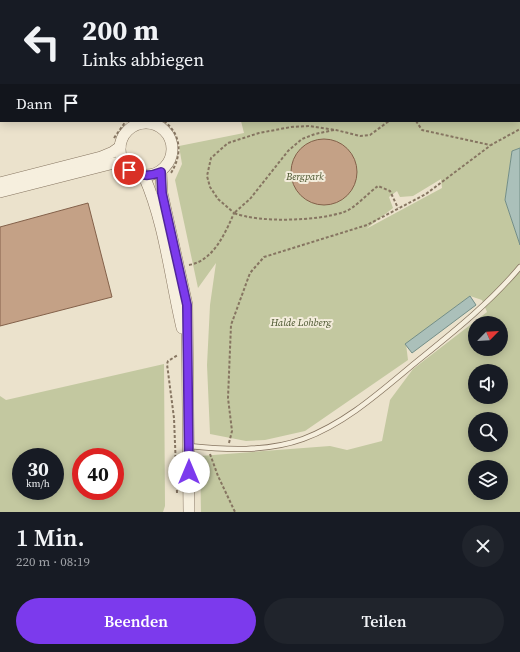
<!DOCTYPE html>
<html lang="de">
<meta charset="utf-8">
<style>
body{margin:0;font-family:"Source Serif 4",serif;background:#20242c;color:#f1f3f6;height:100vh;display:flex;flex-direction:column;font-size:15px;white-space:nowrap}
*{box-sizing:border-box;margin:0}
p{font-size:13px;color:#9ea1a6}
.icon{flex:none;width:22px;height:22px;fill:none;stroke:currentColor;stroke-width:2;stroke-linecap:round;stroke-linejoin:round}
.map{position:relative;height:512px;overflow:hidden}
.details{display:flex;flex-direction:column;background:#171b24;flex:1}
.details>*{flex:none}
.top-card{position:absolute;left:0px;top:0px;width:520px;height:122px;box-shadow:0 2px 10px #0003;background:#171b24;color:#f1f3f6;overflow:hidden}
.needle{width:26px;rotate:66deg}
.fabs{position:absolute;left:468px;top:316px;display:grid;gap:8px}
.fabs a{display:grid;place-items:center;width:40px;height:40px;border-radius:50%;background:#171b24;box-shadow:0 2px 10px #0003;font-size:20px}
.speed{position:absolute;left:12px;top:448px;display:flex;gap:8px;font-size:20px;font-weight:700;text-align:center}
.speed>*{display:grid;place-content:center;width:52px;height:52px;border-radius:50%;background:#171b24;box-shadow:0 2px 10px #0003;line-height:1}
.speed small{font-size:10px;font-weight:400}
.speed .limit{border:6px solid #d22;background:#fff;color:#111}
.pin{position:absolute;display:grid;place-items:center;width:34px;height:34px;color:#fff;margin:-17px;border:2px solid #fff;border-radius:50%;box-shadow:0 1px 4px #0007}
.me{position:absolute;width:44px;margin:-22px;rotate:0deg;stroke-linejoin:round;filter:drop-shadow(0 0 3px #0008)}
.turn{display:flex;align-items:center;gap:14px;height:84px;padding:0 16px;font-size:18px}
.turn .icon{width:52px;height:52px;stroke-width:2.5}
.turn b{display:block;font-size:28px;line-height:34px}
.then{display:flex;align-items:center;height:38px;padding:0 16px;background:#0003;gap:8px;font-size:15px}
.round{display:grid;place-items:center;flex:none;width:42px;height:42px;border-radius:21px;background:#20242c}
.overview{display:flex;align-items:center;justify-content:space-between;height:68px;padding:0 16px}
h1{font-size:24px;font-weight:600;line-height:30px}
.button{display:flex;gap:8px;margin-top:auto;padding:8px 16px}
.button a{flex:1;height:46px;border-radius:24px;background:#7c3aed;color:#fff;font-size:16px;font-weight:600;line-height:46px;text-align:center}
.button a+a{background:#20242c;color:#f1f3f6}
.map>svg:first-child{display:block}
.green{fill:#c3c8a0;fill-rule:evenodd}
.water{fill:#abc0ba;stroke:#738e87}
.building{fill:#c4a186;stroke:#83614a}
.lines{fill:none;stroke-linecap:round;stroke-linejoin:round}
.service-casing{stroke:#867561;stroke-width:6}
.tertiary-casing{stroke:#867561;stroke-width:12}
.path{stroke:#867561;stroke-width:2;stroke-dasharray:3 2;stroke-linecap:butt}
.service{stroke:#f6efde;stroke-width:4.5}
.tertiary{stroke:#f6efde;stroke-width:11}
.route-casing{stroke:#51269a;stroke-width:10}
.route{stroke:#7c3aed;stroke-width:7}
.labels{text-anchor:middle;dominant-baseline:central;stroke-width:4;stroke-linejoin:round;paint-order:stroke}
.park-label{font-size:10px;font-style:italic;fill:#48532c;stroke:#f3ecdb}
</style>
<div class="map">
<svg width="520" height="512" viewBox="0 0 520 512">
<rect width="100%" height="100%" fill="#ebe2cc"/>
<g class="green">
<polygon points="0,0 136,0 1,1 0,38"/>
<path d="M208,0h312v148l-8,3 -7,49 15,45v267h-319l-1,-56 130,-10 17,4 35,-9 8,-41 23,-31 74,-57 -5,-12 -12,-4 -64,48 2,16 -103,71 -40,9 -19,1 -36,-7 -3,-69 3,-60 6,-42 -18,25 -23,-108 7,-16 -3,-18 65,-13 -3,-12h278v-120zM441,179l1,9 -76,41 27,-21 -4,-11 8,-6 3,6 13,-1zM475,323h26v26h-26zM475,371h26v26h-26zM475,419h26v26h-26zM475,467h26v26h-26z"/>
<path d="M164,364l1,142 -2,6h-163v-116l6,4zM21,457h34v34h-34zM81,457h34v34h-34z"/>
</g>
<g class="water">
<polygon points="520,148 520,245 505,200 512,151"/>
<polygon points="470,296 476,305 412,353 405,344"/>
</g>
<g class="building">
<circle cx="324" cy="172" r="33"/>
<polygon points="88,203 112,297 0,326 0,227"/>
</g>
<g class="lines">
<defs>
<path id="service" d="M189,446c37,4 78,6 114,-7 43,-16 77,-47 112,-76 37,-30 74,-59 105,-96"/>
<g id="tertiary">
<circle cx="146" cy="149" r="26"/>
<polyline points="161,172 162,193 187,305 189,512"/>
<path d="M144,176c21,48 26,101 38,152"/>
<polyline points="0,183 101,157 113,152 120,147"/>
<polyline points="0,192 114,163 124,163"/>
</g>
</defs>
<use href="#service" class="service-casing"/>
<use href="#tertiary" class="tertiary-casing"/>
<g class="path">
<polyline points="30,1 34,0"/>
<polyline points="266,1 270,0"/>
<polyline points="517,1 518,0"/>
<polyline points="0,9 1,9"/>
<polyline points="519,69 520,69"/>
<polyline points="519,101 520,101"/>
<path d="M164,121c18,14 18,34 7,52"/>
<polyline points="416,121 422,130 490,145"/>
<path d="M334,130l-19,4 -13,5 -14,12 -38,48 -16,14c25,10 84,8 110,-1 10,-3 24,-19 34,-26l12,5 8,17"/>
<polyline points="114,138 126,121"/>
<path d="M189,265c24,-4 36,-31 45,-52l-16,-14 -8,-12 -3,-11 4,-18 17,-15 31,-10 32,-6 18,-1 27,4 24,6 10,-1 19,-14"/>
<polyline points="229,443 232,431 228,398 231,325 250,273 264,257 367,225 426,194 491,145 520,129"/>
<polyline points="210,454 218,476 235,512"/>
<polyline points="177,493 174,418 167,364 168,361 178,355"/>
</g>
<use href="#service" class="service"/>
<use href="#tertiary" class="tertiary"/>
</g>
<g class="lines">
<defs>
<path id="route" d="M129,170c12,6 20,7 32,2l1,21 25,112 2,167"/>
</defs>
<use href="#route" class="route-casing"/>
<use href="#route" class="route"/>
</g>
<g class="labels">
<g class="park-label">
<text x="305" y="176">Bergpark</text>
<text x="301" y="322">Halde Lohberg</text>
</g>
</g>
</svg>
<div class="fabs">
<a><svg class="needle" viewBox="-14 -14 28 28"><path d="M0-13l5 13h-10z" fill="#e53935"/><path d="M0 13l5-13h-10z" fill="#9ea1a6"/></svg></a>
<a><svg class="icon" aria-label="sound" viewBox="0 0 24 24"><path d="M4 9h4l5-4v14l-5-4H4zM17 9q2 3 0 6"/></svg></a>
<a><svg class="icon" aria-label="search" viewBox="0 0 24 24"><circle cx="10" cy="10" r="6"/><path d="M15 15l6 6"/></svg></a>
<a><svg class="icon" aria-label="layers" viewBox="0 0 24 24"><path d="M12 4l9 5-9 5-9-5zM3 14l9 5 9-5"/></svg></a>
</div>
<div class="speed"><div>30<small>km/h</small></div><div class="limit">40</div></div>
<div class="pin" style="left:129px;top:170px;background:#d93025"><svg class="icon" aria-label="arrive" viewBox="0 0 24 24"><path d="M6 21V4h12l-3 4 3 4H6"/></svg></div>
<svg class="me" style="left:189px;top:472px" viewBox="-20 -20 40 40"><circle r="19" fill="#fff"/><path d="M0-13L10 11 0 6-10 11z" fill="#7c3aed"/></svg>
<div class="top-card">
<div class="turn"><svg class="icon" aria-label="left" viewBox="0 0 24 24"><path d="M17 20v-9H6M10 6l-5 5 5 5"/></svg><div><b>200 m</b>Links abbiegen</div></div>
<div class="then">Dann<svg class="icon" aria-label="arrive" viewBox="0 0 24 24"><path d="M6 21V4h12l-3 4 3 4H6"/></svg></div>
</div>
</div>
<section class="details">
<div class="overview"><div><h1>1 Min.</h1><p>220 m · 08:19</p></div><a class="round"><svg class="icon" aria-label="close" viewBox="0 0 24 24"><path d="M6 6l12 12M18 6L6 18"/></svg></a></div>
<div class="button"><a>Beenden</a><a>Teilen</a></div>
</section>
